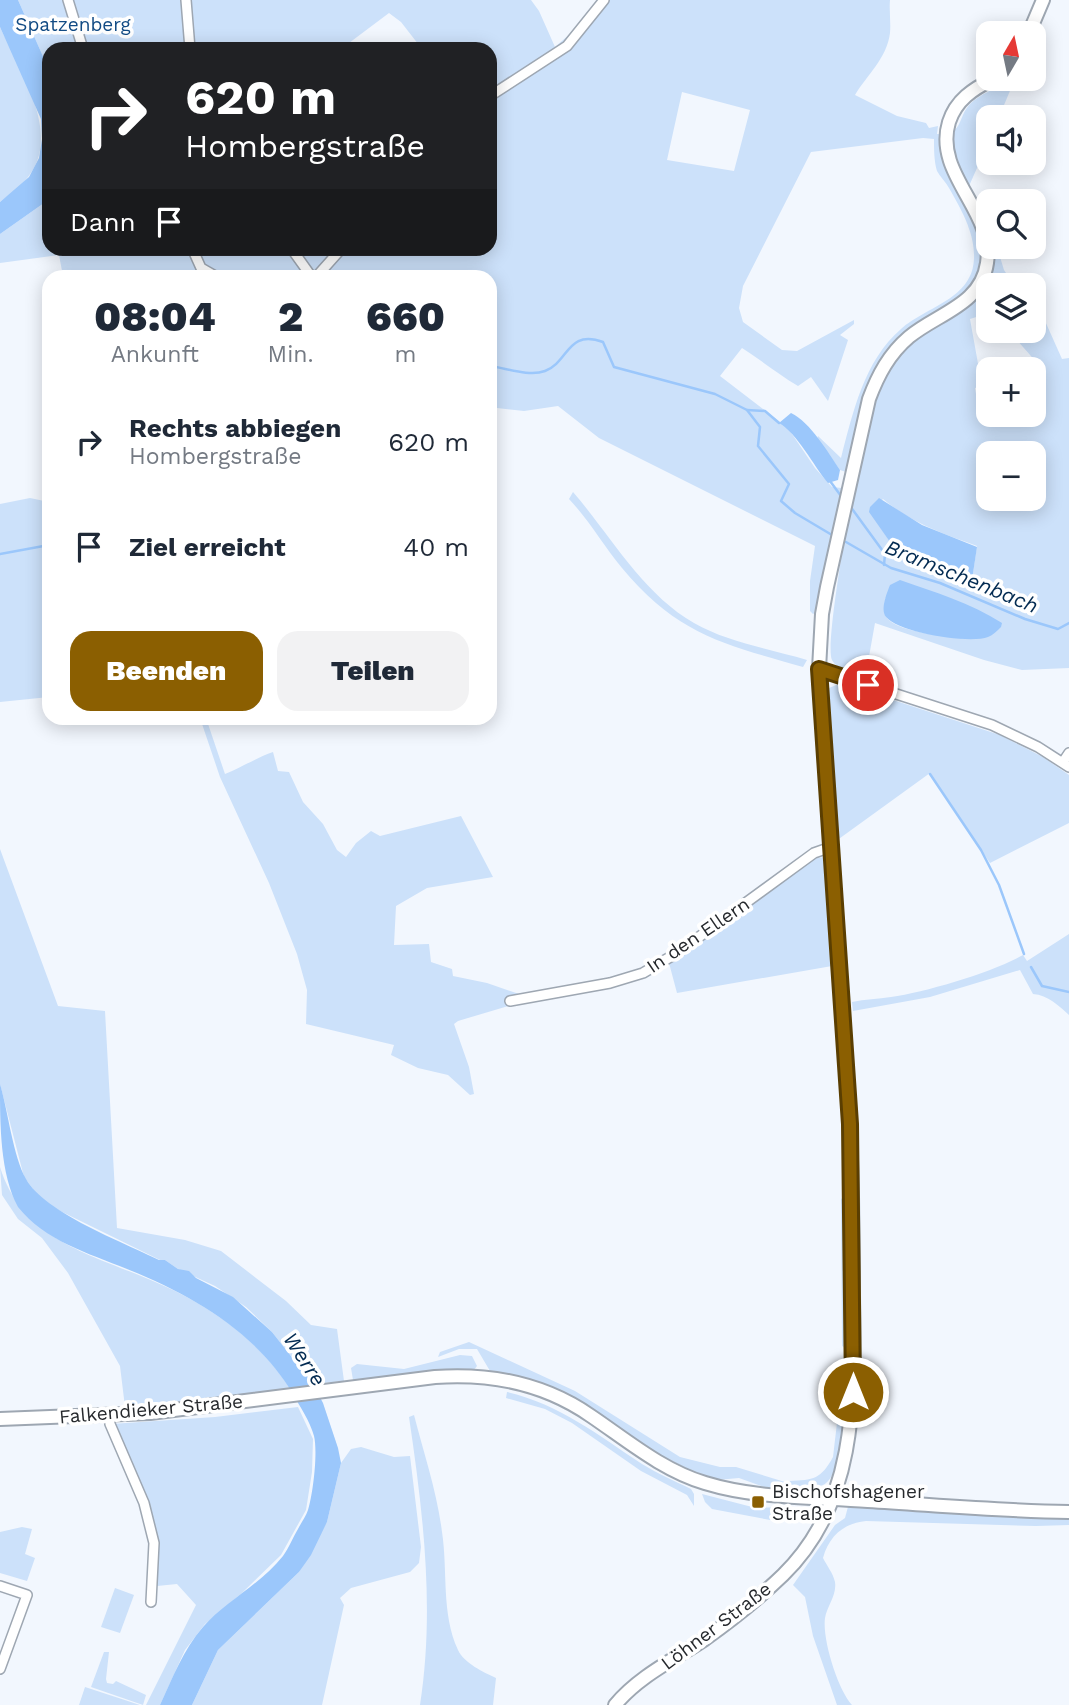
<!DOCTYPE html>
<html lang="de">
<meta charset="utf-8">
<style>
body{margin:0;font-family:"Work Sans",sans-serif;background:#f2f2f3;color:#1f2937;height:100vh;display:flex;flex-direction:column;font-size:26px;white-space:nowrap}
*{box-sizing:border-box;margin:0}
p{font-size:23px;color:#747a83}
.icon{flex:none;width:38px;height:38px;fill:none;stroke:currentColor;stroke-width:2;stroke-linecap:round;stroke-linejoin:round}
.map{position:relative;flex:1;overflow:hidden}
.details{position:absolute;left:42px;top:270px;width:455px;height:455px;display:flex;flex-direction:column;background:#fff;border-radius:21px;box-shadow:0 4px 18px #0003}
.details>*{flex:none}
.banner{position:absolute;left:42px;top:42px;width:455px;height:214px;border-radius:21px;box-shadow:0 4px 18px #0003;background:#202124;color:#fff;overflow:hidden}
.needle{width:46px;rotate:9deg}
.buttons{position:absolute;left:976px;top:21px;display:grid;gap:14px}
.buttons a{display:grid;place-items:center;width:70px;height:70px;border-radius:14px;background:#fff;box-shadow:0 4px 18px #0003;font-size:35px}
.pin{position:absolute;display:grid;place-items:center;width:60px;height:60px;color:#fff;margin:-30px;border:4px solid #fff;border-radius:50%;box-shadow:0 2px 7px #0007}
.me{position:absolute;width:77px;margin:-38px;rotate:0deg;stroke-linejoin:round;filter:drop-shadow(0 0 5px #0008)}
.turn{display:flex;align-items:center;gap:24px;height:147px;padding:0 28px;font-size:32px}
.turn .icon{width:91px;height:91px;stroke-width:2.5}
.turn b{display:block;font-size:49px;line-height:60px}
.then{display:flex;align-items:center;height:66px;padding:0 28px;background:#0003;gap:14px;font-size:26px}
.eta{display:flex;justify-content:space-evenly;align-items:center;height:119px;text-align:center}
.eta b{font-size:42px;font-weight:800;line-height:49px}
.button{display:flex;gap:14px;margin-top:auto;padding:14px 28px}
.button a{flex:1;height:80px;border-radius:21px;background:#8b5f01;color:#fff;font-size:28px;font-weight:800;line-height:80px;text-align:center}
.button a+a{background:#f2f2f3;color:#1f2937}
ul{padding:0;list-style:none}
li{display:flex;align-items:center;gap:21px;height:105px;padding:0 28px}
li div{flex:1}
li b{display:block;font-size:26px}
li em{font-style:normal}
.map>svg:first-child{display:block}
.green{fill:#cce1fa;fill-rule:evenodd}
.water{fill:#9bc7fb}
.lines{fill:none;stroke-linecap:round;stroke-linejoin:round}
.stream{stroke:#9bc7fb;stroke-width:2.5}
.minor-casing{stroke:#9ea7b2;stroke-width:12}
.tertiary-casing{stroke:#9ea7b2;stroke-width:16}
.secondary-casing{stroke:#9ea7b2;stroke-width:16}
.minor{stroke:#fff;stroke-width:9}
.tertiary{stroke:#fff;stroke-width:12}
.secondary{stroke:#fff;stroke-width:12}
.route-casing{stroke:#5a3e01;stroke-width:18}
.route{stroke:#8b5f01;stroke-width:12}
.poi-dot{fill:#8b5f01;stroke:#fff;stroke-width:2.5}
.labels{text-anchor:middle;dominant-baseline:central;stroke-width:7;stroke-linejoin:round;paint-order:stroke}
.park-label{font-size:19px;fill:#124b84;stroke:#fff}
.street-label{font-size:19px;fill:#26292d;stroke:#fff}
.poi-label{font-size:19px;fill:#26292d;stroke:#fff;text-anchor:start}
.water-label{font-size:21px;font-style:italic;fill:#032b52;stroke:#fff}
</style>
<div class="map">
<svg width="1069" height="1705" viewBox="0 0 1069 1705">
<rect width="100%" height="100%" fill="#f2f7fe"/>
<g class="green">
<path d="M18,0h513l8,11 16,36 16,-14 27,-33h292c-1,11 1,22 0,33 -3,25 -23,42 -35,62l42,21 29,7 3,5 9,-2 -1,8c28,1 19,-16 34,-31 10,-9 23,-14 34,-20l7,3 -13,31h-10v24l-20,45 20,37v24h8l7,23 10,15h-25v28l-19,6 12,67 -7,2 1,6 13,-1v22h45v-16l10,-1 1,-26 -36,-41h25v-27l7,8 21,47 7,-1v310l-47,2 -38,-10 -109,-37 -10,56c-10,-4 -28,-9 -33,-19 -6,-12 9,-97 11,-116l-11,-6 -17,75 -2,1 -3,-3v-30l5,-35 -216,-108 -41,-32 -34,5 -27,-3 -4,3 -3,14v-149h-427l-4,-21 -59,8v-29l44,-31 5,-6v51h441v-199h-68l-21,-27 -12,-9 -48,36h-292v21zM682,92l68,18 -16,61 -67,-11zM923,138l11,1c0,10 0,22 3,32 3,6 9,11 12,17 12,21 26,45 25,70 -1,41 -47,48 -73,71 -37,32 -48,83 -60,129l-23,-22 -1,3 23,31 6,2 -4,16 -10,-1 -17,-19 -27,-40 -68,-52 22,-28c20,13 36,26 56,38l13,-9 17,24 20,-61 -8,-5 14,-11v-4l-57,31 -15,-1 -39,-28 -4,-14 4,-22 68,-134zM989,453h45v46h-45zM883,499c28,24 61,35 94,47l-5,34 -61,-19 -8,-4 -6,-5 -27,-40zM885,598l86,41c-18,-2 -78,-6 -86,-24 -2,-5 0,-12 0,-17z"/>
<path d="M0,27c19,42 63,108 28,150 -7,10 -19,17 -28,25z"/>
<path d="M573,492c38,44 69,101 121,131 33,19 76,26 113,37l-4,7c-80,-23 -125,-32 -181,-99 -19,-23 -33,-48 -53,-69z"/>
<polygon points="30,498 49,502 49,697 0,702 0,504"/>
<polygon points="841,683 1000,735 1043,757 1069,775 1069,823 990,863 930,773 836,841 826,694 829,688"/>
<path d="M200,718h6l19,56c17,-7 31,-16 48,-22l5,19 11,1 14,30 20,22 14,26 9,7 10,-14 15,-12 9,5 81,-20 32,61 -66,11 -31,18 -2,39 35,-1 2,18 21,7 1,7 34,7 35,12 94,-16 31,-11 166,-109 11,-2 8,109 -155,27 -8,-30 -22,11 -119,26 -70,21 -4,3 15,43 5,27 -4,1 -22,-20 -30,-7 -27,-13 3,-10 -88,-21 1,-34 -10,-36 -28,-71 -49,-106z"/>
<polygon points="0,849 58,1006 105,1011 117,1228 185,1240 221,1251 286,1301 311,1325 337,1329 344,1381 313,1384 272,1332 246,1307 215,1286 178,1269 165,1260 160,1260 52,1207 36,1193 24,1177 0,1084"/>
<path d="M1069,934v81c-10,-9 -21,-20 -36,-21l-13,-24 -90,27 -77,14 -1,-9c13,-3 26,-3 39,-5 35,-5 102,-25 132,-42l4,6z"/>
<path d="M0,1167c24,77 97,88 162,118 50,22 99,57 128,104l-165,18 -5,-41 -52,-93 -26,-35 -24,-19 -16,-24z"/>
<polygon points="844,1197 845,1348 842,1346 841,1199"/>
<polygon points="469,1342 575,1391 680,1457 720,1467 736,1467 785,1482 786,1489 764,1487 739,1478 717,1480 692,1471 649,1449 590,1408 568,1396 523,1379 490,1371 477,1349 459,1349 438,1357 440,1352"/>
<path d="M845,1354l3,3c0,24 -2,119 -25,128 -10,4 -24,3 -34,3v-7c25,-1 32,-2 44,-24z"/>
<path d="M460,1355l12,1 5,10 -4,5c-40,-1 -80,7 -120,9l-2,-12 6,-4 47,5z"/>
<path d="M507,1392c52,12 91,43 135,72 16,10 33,17 49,25l3,5v12l-7,-11 -46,-24 -69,-48 -27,-14 -39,-11z"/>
<polygon points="298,1407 313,1439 312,1472 306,1510 281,1555 242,1593 205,1624 185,1650 160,1705 146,1705 196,1605 177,1584 157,1586 156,1537 111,1424 215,1417"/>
<path d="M414,1415c10,39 23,77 28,117 6,39 -1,81 16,118 6,13 25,22 38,28l-3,27h-73c15,-96 3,-193 -11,-288z"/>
<polygon points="361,1447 394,1457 410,1456 421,1547 419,1563 410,1572 351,1588 340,1598 344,1605 322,1705 192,1705 218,1650 299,1572 327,1522 341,1463 351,1449"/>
<path d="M853,1488l15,5 33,4 168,10v18l-33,1 -170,-5c-22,2 -37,15 -43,37 4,8 10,15 12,24 2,13 -8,24 -10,36 -3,21 13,72 27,87h-15l-24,-69 -8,-39 -12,-12 42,-60 10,-7z"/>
<polygon points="702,1494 756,1508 782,1507 779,1519 770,1520 712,1509 705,1502"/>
<polygon points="22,1527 32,1529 25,1554 35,1558 27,1581 0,1573 0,1532"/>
<polygon points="115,1588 134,1595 120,1633 101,1627"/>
<polygon points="104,1652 109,1652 106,1679 107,1683 113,1684 116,1681 146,1695 143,1705 91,1687"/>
<polygon points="85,1687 140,1705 79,1705"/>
</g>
<g class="water">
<polygon points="0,0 18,0 49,70 49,197 44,203 0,234 0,202 29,177 39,158 42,139 41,119 0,27"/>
<path d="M791,413c20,10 36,38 49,57l-2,10 -10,3c-15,-18 -31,-50 -49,-60z"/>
<polygon points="879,498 922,525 977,547 972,580 911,561 903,557 897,552 869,512 870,507"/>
<path d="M900,580c34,12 71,23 102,43l-1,4c-4,4 -8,8 -13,10 -18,7 -89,-4 -102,-20 -6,-8 1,-24 4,-32z"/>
<path d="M0,1084c8,27 13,72 26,95 19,34 97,63 133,81h6l13,9 11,2 7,7 37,19 39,35 41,52 10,19 15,45 3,15 -14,59 -16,33 -12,17 -81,78 -26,55h-32c13,-28 23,-55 43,-78 23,-26 58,-43 80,-71 6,-8 10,-19 15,-27 3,-6 8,-13 10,-19 5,-16 10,-58 6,-74 -4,-15 -14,-29 -21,-42 -37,-62 -101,-99 -166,-125 -39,-16 -82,-28 -109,-62 -18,-33 -18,-83 -18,-123z"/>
</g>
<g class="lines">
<g class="stream">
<path d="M490,366c16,2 39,11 55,5 24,-9 22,-42 58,-29l11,25 101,27 32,16 13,17 -2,19 31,38 -8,17 14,12 37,22"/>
<polyline points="747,410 765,411 779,423"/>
<polyline points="830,481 841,496"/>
<polyline points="850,506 885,554 884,565"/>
<polyline points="846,542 891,568 940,583 1025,619 1058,629 1069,623"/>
<polyline points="0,554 49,545"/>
<polyline points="930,774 981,850 999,885 1024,954"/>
<polyline points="1031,967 1042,986 1069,992"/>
</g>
<defs>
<g id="minor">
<polyline points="68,0 83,49"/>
<polyline points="186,0 190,49"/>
<polyline points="490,96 567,46 604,0"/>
<polyline points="192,248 201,268 215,276"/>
<polyline points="291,248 311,276"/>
<polyline points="317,276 342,248"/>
<polyline points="819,669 992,725 1038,747 1069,767"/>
<polyline points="1063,762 1069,753"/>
<polyline points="510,1001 610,983 643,973 677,953 814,853 831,847"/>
<polyline points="109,1416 110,1424 144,1503 154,1543 151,1602"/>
<polyline points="0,1586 27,1595 0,1669"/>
</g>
<path id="tertiary" d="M0,1419l150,-6 285,-36c56,-4 110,7 156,39 37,25 71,54 114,67 52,16 109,14 163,18 67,4 134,10 201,11"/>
<g id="secondary">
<polyline points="1029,33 1043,0"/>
<path d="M615,1705c24,-29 60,-46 90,-66 27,-19 54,-41 78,-64 77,-75 71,-183 70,-280 0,-57 -1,-114 -3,-171l-31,-455 3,-55 5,-27 42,-188c9,-24 20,-45 40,-62 29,-24 72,-32 78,-74 8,-52 -54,-89 -38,-141 7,-22 24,-33 44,-43"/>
</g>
</defs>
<use href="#minor" class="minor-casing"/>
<use href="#tertiary" class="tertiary-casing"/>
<use href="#secondary" class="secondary-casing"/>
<use href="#minor" class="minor"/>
<use href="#tertiary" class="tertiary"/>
<use href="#secondary" class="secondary"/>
</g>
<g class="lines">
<defs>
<polyline id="route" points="853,1392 850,1124 819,669 868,685"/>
</defs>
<use href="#route" class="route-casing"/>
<use href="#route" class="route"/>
</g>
<rect class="poi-dot" x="751" y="1495" width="14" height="14" rx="3.5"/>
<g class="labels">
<g class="park-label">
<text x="73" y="24">Spatzenberg</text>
</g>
<g class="street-label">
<text transform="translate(698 935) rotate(-34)">In den Ellern</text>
<text transform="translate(151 1409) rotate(-5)">Falkendieker Straße</text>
<text transform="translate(716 1626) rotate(-37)">Löhner Straße</text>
</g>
<g class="poi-label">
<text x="772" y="1491">Bischofshagener<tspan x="772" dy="22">Straße</tspan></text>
</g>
<g class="water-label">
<text transform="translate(962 576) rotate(22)">Bramschenbach</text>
<text transform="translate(305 1359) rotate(57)">Werre</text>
</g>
</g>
</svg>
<div class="buttons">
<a><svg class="needle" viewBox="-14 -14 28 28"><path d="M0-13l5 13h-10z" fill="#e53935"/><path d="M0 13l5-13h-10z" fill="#747a83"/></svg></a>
<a><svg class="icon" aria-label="sound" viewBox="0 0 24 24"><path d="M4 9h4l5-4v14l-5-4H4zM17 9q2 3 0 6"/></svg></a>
<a><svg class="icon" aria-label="search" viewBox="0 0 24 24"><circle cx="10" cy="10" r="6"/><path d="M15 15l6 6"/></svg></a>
<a><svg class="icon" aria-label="layers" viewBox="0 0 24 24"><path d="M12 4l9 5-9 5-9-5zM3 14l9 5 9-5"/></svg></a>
<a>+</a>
<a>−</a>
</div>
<div class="pin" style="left:868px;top:685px;background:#d93025"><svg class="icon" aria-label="arrive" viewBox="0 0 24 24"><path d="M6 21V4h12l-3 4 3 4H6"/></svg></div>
<svg class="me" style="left:853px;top:1392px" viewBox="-20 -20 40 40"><circle r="17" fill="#8b5f01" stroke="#fff" stroke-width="3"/><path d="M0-11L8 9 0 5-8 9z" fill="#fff"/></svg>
<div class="banner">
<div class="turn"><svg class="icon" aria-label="right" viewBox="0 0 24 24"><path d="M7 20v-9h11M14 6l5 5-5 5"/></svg><div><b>620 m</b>Hombergstraße</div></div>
<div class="then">Dann<svg class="icon" aria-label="arrive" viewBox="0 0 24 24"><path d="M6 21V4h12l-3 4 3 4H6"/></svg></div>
</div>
<section class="details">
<div class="eta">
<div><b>08:04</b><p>Ankunft</p></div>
<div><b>2</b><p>Min.</p></div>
<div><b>660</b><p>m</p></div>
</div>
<ul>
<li><svg class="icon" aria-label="right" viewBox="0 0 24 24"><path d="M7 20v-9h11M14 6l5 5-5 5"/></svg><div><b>Rechts abbiegen</b><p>Hombergstraße</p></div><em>620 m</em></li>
<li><svg class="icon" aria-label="arrive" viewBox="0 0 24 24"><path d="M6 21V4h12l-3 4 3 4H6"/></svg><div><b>Ziel erreicht</b></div><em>40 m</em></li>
</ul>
<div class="button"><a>Beenden</a><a>Teilen</a></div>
</section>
</div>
